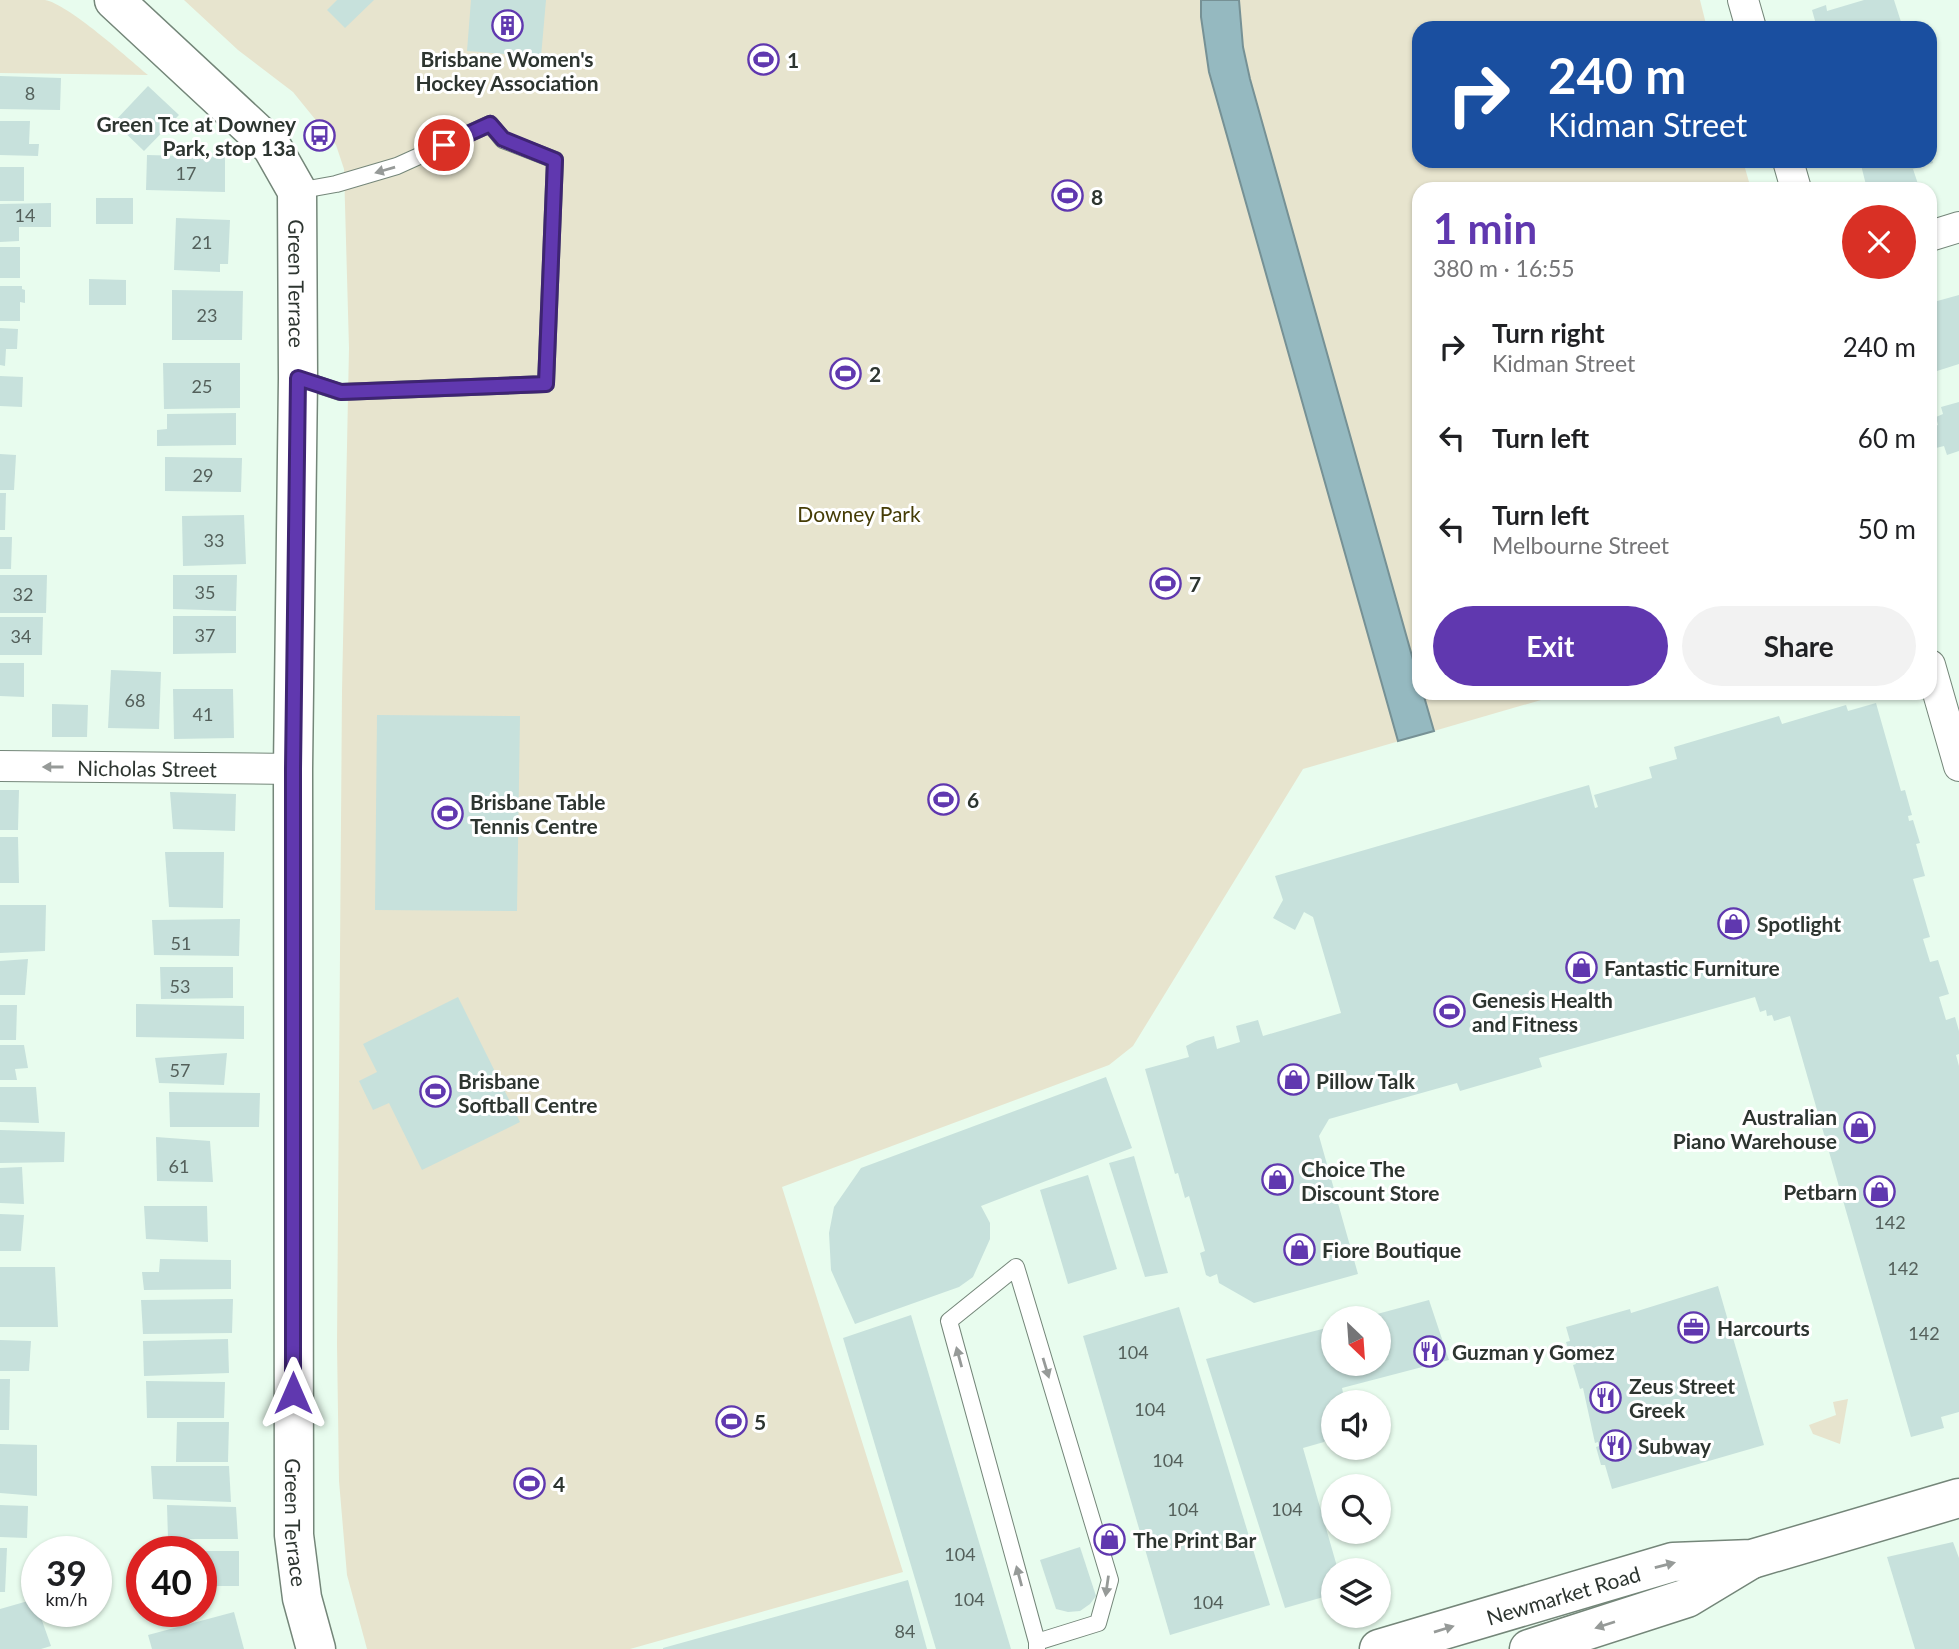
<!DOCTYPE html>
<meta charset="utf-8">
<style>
body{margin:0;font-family:Lato,sans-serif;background:#f2f2f2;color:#202124;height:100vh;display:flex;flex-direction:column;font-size:26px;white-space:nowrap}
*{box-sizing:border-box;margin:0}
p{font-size:23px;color:#757577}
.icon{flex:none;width:38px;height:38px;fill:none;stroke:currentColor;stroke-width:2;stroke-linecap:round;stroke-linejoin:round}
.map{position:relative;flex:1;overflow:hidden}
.panel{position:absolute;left:1412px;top:182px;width:525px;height:518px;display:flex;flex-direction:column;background:#fff;border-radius:21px;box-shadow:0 2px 5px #0004}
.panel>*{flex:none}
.hud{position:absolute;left:1412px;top:21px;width:525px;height:147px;border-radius:21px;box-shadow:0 2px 5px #0004;background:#1a4fa0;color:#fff;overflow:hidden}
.needle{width:46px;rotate:155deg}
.buttons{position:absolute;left:1321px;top:1306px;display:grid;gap:14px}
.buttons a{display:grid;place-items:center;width:70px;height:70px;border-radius:50%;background:#fff;box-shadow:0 2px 5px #0004;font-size:35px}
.speed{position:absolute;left:21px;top:1536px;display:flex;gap:14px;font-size:35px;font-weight:700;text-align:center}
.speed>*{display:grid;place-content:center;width:91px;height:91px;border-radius:50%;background:#fff;box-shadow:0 2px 5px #0004;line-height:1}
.speed small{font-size:18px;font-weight:400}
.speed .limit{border:10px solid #d22;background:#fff;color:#111}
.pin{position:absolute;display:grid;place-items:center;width:60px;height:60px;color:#fff;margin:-30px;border:4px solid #fff;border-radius:50%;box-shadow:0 2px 7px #0007}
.me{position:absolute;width:77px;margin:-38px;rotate:0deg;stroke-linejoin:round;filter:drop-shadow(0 0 5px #0008)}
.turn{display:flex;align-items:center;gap:24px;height:147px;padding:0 21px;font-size:32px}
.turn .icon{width:91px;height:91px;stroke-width:2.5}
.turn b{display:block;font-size:49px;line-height:60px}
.round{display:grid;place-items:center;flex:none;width:74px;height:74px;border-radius:37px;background:#f2f2f2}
.head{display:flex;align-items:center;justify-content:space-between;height:119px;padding:0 21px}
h1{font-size:42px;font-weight:700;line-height:52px;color:#6038af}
.button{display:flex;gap:14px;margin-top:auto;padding:14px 21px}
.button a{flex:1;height:80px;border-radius:42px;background:#6038af;color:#fff;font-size:28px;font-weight:700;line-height:80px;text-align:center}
.button a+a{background:#f2f2f2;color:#202124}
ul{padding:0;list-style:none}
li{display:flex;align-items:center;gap:21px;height:91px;padding:0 21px}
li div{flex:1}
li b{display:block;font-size:26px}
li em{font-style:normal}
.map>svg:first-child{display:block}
.green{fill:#e7e4ce}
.water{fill:#95b9c0;stroke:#769195;stroke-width:2}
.building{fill:#c7e1dc}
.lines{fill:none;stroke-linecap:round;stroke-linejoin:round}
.lane-casing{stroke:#748679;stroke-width:18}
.street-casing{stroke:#748679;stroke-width:32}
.secondary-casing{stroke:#748679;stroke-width:41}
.lane{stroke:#fff;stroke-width:16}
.street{stroke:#fff;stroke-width:30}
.secondary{stroke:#fff;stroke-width:38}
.oneway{fill:#969a98}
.route-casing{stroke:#3e2472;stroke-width:18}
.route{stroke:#6038af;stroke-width:12}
.labels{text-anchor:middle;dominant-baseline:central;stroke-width:6;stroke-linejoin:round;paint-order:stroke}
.number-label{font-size:18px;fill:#54605b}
.poi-label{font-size:21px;font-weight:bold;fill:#2d3530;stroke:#fff;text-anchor:start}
.street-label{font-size:21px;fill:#2d3530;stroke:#fff}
.park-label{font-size:21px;fill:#453c05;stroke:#fff}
</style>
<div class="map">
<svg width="1959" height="1649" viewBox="0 0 1959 1649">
<rect width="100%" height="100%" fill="#e8fcee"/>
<g class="green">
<path d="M0,0c14,0 31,0 45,0 23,4 83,58 103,75l-148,-2z"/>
<polygon points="184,0 1700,0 1707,28 1419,28 1419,161 1743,161 1751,189 1419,189 1419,693 1565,693 1303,769 1133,1046 1109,1065 782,1187 903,1572 630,1649 367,1649 347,1575 339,1481 337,1345 342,691 349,348 344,169 336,145 293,92 238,50"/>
<polygon points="1848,1399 1840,1444 1813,1434 1809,1425 1836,1415 1833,1402"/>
</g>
<polygon class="water" points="1201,0 1239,0 1243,47 1250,79 1419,681 1419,693 1423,693 1434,731 1398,741 1209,72 1201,17"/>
<g class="building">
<polygon points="337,0 374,0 345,28 327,10"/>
<polygon points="471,0 546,0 541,57 467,51"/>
<polygon points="1864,0 1894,0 1902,25 1900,28 1817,28 1812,10 1826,5 1827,11"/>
<polygon points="0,76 61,78 60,110 0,109"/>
<polygon points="148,86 179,115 144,151 114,122"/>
<polygon points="0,121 30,121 29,144 39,144 38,156 0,155"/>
<polygon points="147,155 225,157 225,192 146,190"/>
<polygon points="1931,155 1933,163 1913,169 1918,184 1913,185 1914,189 1867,189 1860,161 1930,161"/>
<rect x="0" y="167" width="24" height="34"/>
<rect x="96" y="198" width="37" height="26"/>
<polygon points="51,203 51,227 19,227 19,241 0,242 0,204"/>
<polygon points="176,218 230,220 228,264 220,264 220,272 174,270"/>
<rect x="0" y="247" width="20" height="31"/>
<polygon points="89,279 126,280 126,305 89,305"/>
<polygon points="0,286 22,286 22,289 25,290 25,303 20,302 20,321 0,321"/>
<polygon points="172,290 243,291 242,340 172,340"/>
<polygon points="1959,295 1959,364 1937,371 1935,366 1930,367 1930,303"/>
<polygon points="0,328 18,329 17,349 6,349 5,366 0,365"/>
<polygon points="163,363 240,363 240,408 164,409"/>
<polygon points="0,376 23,377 22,407 0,406"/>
<polygon points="1959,402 1959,451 1947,455 1944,446 1936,448 1930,428 1938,425 1936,417 1943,414 1941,407"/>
<polygon points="236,413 236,445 157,446 157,430 167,429 167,414"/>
<polygon points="0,454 16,455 14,490 0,490"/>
<polygon points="165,457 242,458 241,492 165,491"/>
<polygon points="0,493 6,493 5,530 0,530"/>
<polygon points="244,515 246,564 183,566 182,516"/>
<polygon points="0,537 12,537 11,569 0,569"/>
<polygon points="0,575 47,575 46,613 0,613"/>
<polygon points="173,575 237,575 236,611 173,609"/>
<polygon points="173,616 236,616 236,653 173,654"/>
<polygon points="0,617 43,617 42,655 0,655"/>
<polygon points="0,663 24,663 24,697 0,696"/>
<polygon points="111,670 161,672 159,729 108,728"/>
<polygon points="173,689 233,689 234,738 174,739"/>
<polygon points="1876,703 1901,791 1905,790 1912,815 1908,816 1909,821 1913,820 1920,843 1916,844 1925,876 1913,879 1930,937 1923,939 1930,962 1938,960 1949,994 1939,997 1946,1020 1955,1017 1959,1031 1959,1054 1956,1055 1959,1066 1959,1412 1941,1417 1944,1428 1911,1437 1790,1016 1774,1021 1772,1015 1767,1016 1766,1010 1760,1012 1755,997 1539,1058 1542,1067 1460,1091 1457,1083 1329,1119 1319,1136 1358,1274 1254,1303 1219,1283 1217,1274 1210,1277 1206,1275 1200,1253 1205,1251 1189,1196 1185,1198 1178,1173 1175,1174 1145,1069 1189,1057 1186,1046 1196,1041 1214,1036 1217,1049 1240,1042 1236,1026 1258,1020 1263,1036 1341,1013 1313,917 1304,912 1295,930 1273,918 1283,900 1275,876 1589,785 1595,808 1598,807 1594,795 1652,778 1649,767 1677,759 1674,747 1779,716 1782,724 1846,705 1848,711"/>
<polygon points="52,704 88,705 87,737 52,737"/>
<polygon points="377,715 520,716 517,911 375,910"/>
<polygon points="0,790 19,790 18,830 0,830"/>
<polygon points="170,792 236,794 235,831 173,829"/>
<polygon points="0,837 18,837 19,883 0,883"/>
<polygon points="165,852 224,852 223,908 169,907"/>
<polygon points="0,905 46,905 45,951 0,953"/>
<polygon points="240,919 239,956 154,955 152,920"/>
<polygon points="28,959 25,995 0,995 0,961"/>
<polygon points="160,967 233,967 233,998 161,999"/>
<polygon points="458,997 520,1122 422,1170 389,1103 373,1110 359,1081 377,1072 363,1044"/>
<polygon points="136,1004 244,1006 244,1039 136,1037"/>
<polygon points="0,1005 17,1005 16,1040 0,1040"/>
<polygon points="0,1045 24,1045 28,1068 15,1069 17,1080 0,1080"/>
<polygon points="227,1053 224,1085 159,1083 155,1058"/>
<polygon points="1106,1077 1132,1148 981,1206 990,1223 990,1239 973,1277 959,1287 855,1324 831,1270 829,1233 834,1207 861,1168"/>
<polygon points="0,1087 36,1087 39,1123 0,1122"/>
<polygon points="169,1092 260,1093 259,1127 170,1127"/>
<polygon points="0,1130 65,1132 64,1162 0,1163"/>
<polygon points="156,1137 210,1141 213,1182 157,1181"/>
<polygon points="1134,1156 1168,1273 1145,1277 1109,1163"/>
<polygon points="22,1167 24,1204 0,1203 0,1168"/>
<polygon points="1088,1175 1117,1269 1068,1284 1040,1190"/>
<polygon points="144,1206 207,1206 208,1242 146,1239"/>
<polygon points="0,1214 24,1215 21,1251 0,1251"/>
<polygon points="160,1259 231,1260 231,1289 144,1290 142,1272 159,1272"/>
<polygon points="0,1267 55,1267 58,1327 0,1327"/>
<polygon points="1718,1286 1764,1445 1612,1489 1605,1465 1601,1465 1596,1447 1599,1446 1598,1442 1595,1443 1583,1388 1580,1389 1573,1365 1576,1364 1575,1360 1572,1361 1566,1342 1570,1341 1566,1327 1630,1309 1631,1313"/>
<polygon points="233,1299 232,1333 143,1334 141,1300"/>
<polygon points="1429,1300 1449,1360 1342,1388 1345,1402 1334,1402 1334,1425 1324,1442 1303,1448 1338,1570 1334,1570 1334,1594 1285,1608 1206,1359 1334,1326 1334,1363 1379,1363 1379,1318 1366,1317"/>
<polygon points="1179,1307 1270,1605 1170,1635 1083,1336"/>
<polygon points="911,1315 1011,1649 936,1649 843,1338"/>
<polygon points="228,1339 229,1373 144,1376 143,1341"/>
<polygon points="0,1340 31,1341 29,1371 0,1371"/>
<polygon points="0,1379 10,1379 9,1430 0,1430"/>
<polygon points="146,1381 225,1382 224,1418 147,1418"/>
<polygon points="177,1422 229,1422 228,1462 176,1462"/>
<polygon points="0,1444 37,1445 37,1496 0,1493"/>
<polygon points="151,1466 229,1466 231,1502 153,1499"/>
<polygon points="0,1505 28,1506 27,1538 0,1537"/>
<polygon points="167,1505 236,1507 238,1539 168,1539"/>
<polygon points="1953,1542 1959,1558 1959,1649 1915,1649 1887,1557"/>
<polygon points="1080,1547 1096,1596 1090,1604 1080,1611 1068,1612 1056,1609 1040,1560"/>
<polygon points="0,1548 7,1548 5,1592 0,1592"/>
<rect x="201" y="1551" width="38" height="35"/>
<polygon points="908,1580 927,1649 663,1649 663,1648"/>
<polygon points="35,1599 37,1612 39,1612 51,1646 41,1649 0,1649 0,1609"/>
<polygon points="234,1612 244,1649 152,1649 148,1635"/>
</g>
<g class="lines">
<defs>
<g id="lane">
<polyline points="297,191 336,184 397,166 490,124 503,140 555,160 546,384 340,392 298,378"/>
<polyline points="1037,1642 1098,1623 1110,1580 1016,1267 949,1321 1037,1642 1037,1649"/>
</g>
<g id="street">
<polyline points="1743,0 1751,28"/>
<polyline points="1788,161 1796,189"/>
<polyline points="1930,236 1959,227"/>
<polyline points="1930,665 1959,766"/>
<path id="s1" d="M0,766l293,3"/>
</g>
<g id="secondary">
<path id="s2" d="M114,0l158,147 25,44 1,187 -5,391 1,766 8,63 14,51"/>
<path id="s3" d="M1379,1649l294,-87 79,-3 207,-61"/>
<polyline points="1529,1649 1687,1598 1750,1560"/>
</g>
</defs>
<use href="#lane" class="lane-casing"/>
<use href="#street" class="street-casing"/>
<use href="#secondary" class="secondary-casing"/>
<use href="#lane" class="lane"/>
<use href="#street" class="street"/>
<use href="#secondary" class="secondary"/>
</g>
<defs><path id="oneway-solid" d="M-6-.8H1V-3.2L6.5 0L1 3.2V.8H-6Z" transform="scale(1.75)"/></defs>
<g class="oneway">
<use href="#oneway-solid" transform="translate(385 170) rotate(164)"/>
<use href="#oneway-solid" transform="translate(53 767) rotate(-180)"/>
<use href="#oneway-solid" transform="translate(959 1357) rotate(-105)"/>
<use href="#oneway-solid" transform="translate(1046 1368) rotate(73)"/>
<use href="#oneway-solid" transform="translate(1665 1565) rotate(-14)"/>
<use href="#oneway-solid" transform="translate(1019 1576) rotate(-105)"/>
<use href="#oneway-solid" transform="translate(1107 1586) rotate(98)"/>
<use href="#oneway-solid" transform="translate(1605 1625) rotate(162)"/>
<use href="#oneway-solid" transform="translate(1444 1629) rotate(-17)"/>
</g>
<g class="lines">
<defs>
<polyline id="route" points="293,1393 293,769 298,378 341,392 546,384 555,160 503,139 490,124 444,145"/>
</defs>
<use href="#route" class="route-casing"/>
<use href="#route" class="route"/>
</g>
<defs>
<symbol id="building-ring" viewBox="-11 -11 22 22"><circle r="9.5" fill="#fff" stroke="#6038af" stroke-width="1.5"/><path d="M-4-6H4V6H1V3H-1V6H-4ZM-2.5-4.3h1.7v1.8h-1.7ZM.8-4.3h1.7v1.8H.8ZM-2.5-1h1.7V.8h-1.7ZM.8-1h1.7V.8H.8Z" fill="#6038af"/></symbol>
<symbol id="stadium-ring" viewBox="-11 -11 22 22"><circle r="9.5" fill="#fff" stroke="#6038af" stroke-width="1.5"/><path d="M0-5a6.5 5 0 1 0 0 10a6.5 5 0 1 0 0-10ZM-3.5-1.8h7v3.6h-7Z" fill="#6038af"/></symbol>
<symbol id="bus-ring" viewBox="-11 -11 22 22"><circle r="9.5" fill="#fff" stroke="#6038af" stroke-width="1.5"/><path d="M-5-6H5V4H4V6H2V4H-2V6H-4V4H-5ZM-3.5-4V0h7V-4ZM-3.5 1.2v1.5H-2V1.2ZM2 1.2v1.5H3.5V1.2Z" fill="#6038af"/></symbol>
<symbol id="shop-ring" viewBox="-11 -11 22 22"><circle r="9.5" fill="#fff" stroke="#6038af" stroke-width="1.5"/><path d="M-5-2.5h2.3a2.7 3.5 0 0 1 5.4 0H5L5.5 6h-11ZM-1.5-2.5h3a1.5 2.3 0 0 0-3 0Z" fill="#6038af"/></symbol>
<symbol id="office-ring" viewBox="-11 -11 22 22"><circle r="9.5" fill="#fff" stroke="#6038af" stroke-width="1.5"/><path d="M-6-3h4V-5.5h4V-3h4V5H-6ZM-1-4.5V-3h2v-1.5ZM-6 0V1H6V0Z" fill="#6038af"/></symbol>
<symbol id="restaurant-ring" viewBox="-11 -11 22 22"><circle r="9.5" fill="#fff" stroke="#6038af" stroke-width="1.5"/><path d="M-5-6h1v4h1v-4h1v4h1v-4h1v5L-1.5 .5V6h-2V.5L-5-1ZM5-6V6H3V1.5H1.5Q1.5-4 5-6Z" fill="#6038af"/></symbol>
</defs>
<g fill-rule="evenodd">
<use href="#building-ring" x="490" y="8" width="35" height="35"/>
<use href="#stadium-ring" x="746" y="42" width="35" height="35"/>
<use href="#bus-ring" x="302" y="118" width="35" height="35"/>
<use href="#stadium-ring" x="1050" y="178" width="35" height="35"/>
<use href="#stadium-ring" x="828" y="356" width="35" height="35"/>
<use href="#stadium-ring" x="1148" y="566" width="35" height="35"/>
<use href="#stadium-ring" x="926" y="782" width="35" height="35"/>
<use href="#stadium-ring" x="430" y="796" width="35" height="35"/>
<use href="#shop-ring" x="1716" y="906" width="35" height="35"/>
<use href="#shop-ring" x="1564" y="950" width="35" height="35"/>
<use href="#stadium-ring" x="1432" y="994" width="35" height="35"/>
<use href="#shop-ring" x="1276" y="1062" width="35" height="35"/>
<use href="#stadium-ring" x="418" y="1074" width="35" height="35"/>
<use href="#shop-ring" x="1842" y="1110" width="35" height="35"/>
<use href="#shop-ring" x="1260" y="1162" width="35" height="35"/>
<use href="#shop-ring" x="1862" y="1174" width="35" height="35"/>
<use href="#shop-ring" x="1282" y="1232" width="35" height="35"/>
<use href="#office-ring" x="1676" y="1310" width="35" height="35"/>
<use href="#restaurant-ring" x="1412" y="1334" width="35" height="35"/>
<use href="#restaurant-ring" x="1588" y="1380" width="35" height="35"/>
<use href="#stadium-ring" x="714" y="1404" width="35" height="35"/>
<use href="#restaurant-ring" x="1598" y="1428" width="35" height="35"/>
<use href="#stadium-ring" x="512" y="1466" width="35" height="35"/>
<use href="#shop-ring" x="1092" y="1522" width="35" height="35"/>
</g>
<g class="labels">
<g class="number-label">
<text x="30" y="93">8</text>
<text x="186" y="173">17</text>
<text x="25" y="215">14</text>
<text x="202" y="242">21</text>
<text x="207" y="315">23</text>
<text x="202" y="386">25</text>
<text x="203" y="475">29</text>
<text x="214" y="540">33</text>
<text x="205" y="592">35</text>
<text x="23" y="594">32</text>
<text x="205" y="635">37</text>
<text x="21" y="636">34</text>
<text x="135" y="700">68</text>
<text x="203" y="714">41</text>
<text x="181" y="943">51</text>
<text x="180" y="986">53</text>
<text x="180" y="1070">57</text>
<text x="179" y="1166">61</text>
<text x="1890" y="1222">142</text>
<text x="1903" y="1268">142</text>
<text x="1924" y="1333">142</text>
<text x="1133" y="1352">104</text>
<text x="1150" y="1409">104</text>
<text x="1168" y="1460">104</text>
<text x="1183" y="1509">104</text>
<text x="1287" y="1509">104</text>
<text x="960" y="1554">104</text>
<text x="969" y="1599">104</text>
<text x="1208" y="1602">104</text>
<text x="905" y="1631">84</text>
</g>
<g class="poi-label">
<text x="507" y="58" text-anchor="middle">Brisbane Women's<tspan x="507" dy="24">Hockey Association</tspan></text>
<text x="787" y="59">1</text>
<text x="296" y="123" text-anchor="end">Green Tce at Downey<tspan x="296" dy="24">Park, stop 13a</tspan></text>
<text x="1091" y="196">8</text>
<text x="869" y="373">2</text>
<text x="1189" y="583">7</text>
<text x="967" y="799">6</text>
<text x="470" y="801">Brisbane Table<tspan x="470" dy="24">Tennis Centre</tspan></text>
<text x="1757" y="923">Spotlight</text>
<text x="1604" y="967">Fantastic Furniture</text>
<text x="1472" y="999">Genesis Health<tspan x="1472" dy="24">and Fitness</tspan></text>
<text x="458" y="1080">Brisbane<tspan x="458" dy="24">Softball Centre</tspan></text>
<text x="1316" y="1080">Pillow Talk</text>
<text x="1837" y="1116" text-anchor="end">Australian<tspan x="1837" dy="24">Piano Warehouse</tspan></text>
<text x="1301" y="1168">Choice The<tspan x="1301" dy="24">Discount Store</tspan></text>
<text x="1857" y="1191" text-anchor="end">Petbarn</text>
<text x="1322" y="1249">Fiore Boutique</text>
<text x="1717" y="1327">Harcourts</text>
<text x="1452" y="1351">Guzman y Gomez</text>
<text x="1629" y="1385">Zeus Street<tspan x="1629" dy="24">Greek</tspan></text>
<text x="754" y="1421">5</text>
<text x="1638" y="1445">Subway</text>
<text x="553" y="1483">4</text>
<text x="1133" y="1539">The Print Bar</text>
</g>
<g class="street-label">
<text stroke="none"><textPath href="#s2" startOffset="359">Green Terrace</textPath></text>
<text stroke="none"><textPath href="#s1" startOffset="147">Nicholas Street</textPath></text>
<text stroke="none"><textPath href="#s2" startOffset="1598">Green Terrace</textPath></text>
<text stroke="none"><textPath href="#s3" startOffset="192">Newmarket Road</textPath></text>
</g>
<g class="park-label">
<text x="859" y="513">Downey Park</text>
</g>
</g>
</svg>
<div class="buttons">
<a><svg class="needle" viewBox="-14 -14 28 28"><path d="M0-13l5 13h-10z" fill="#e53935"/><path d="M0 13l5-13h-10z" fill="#757577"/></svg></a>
<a><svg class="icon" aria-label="sound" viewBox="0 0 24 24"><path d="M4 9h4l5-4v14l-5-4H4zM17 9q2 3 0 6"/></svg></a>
<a><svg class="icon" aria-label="search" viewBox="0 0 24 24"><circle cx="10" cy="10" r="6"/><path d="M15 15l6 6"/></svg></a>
<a><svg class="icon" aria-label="layers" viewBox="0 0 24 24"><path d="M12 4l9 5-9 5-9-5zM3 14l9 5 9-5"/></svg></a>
</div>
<div class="speed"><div>39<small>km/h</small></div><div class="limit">40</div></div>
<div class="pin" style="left:444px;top:145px;background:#d93025"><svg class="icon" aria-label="arrive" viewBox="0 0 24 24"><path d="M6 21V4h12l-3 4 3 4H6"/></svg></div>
<svg class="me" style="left:293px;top:1393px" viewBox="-20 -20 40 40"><path d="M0-17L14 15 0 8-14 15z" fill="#6038af" stroke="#fff" stroke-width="4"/></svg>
<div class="hud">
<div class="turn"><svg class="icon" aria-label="right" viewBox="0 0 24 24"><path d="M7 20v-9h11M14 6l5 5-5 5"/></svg><div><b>240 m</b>Kidman Street</div></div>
</div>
<section class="panel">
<div class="head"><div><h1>1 min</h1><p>380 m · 16:55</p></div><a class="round" style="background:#d93025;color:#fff"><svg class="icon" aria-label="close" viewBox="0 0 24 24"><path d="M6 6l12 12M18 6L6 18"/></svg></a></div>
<ul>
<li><svg class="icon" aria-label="right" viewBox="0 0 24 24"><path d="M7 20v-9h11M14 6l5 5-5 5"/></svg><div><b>Turn right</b><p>Kidman Street</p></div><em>240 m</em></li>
<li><svg class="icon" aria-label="left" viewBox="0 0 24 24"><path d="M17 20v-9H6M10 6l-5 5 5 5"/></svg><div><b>Turn left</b></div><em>60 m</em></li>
<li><svg class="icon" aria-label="left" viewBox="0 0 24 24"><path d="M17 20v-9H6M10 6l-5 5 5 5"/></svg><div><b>Turn left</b><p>Melbourne Street</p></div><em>50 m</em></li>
</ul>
<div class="button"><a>Exit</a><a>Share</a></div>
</section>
</div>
